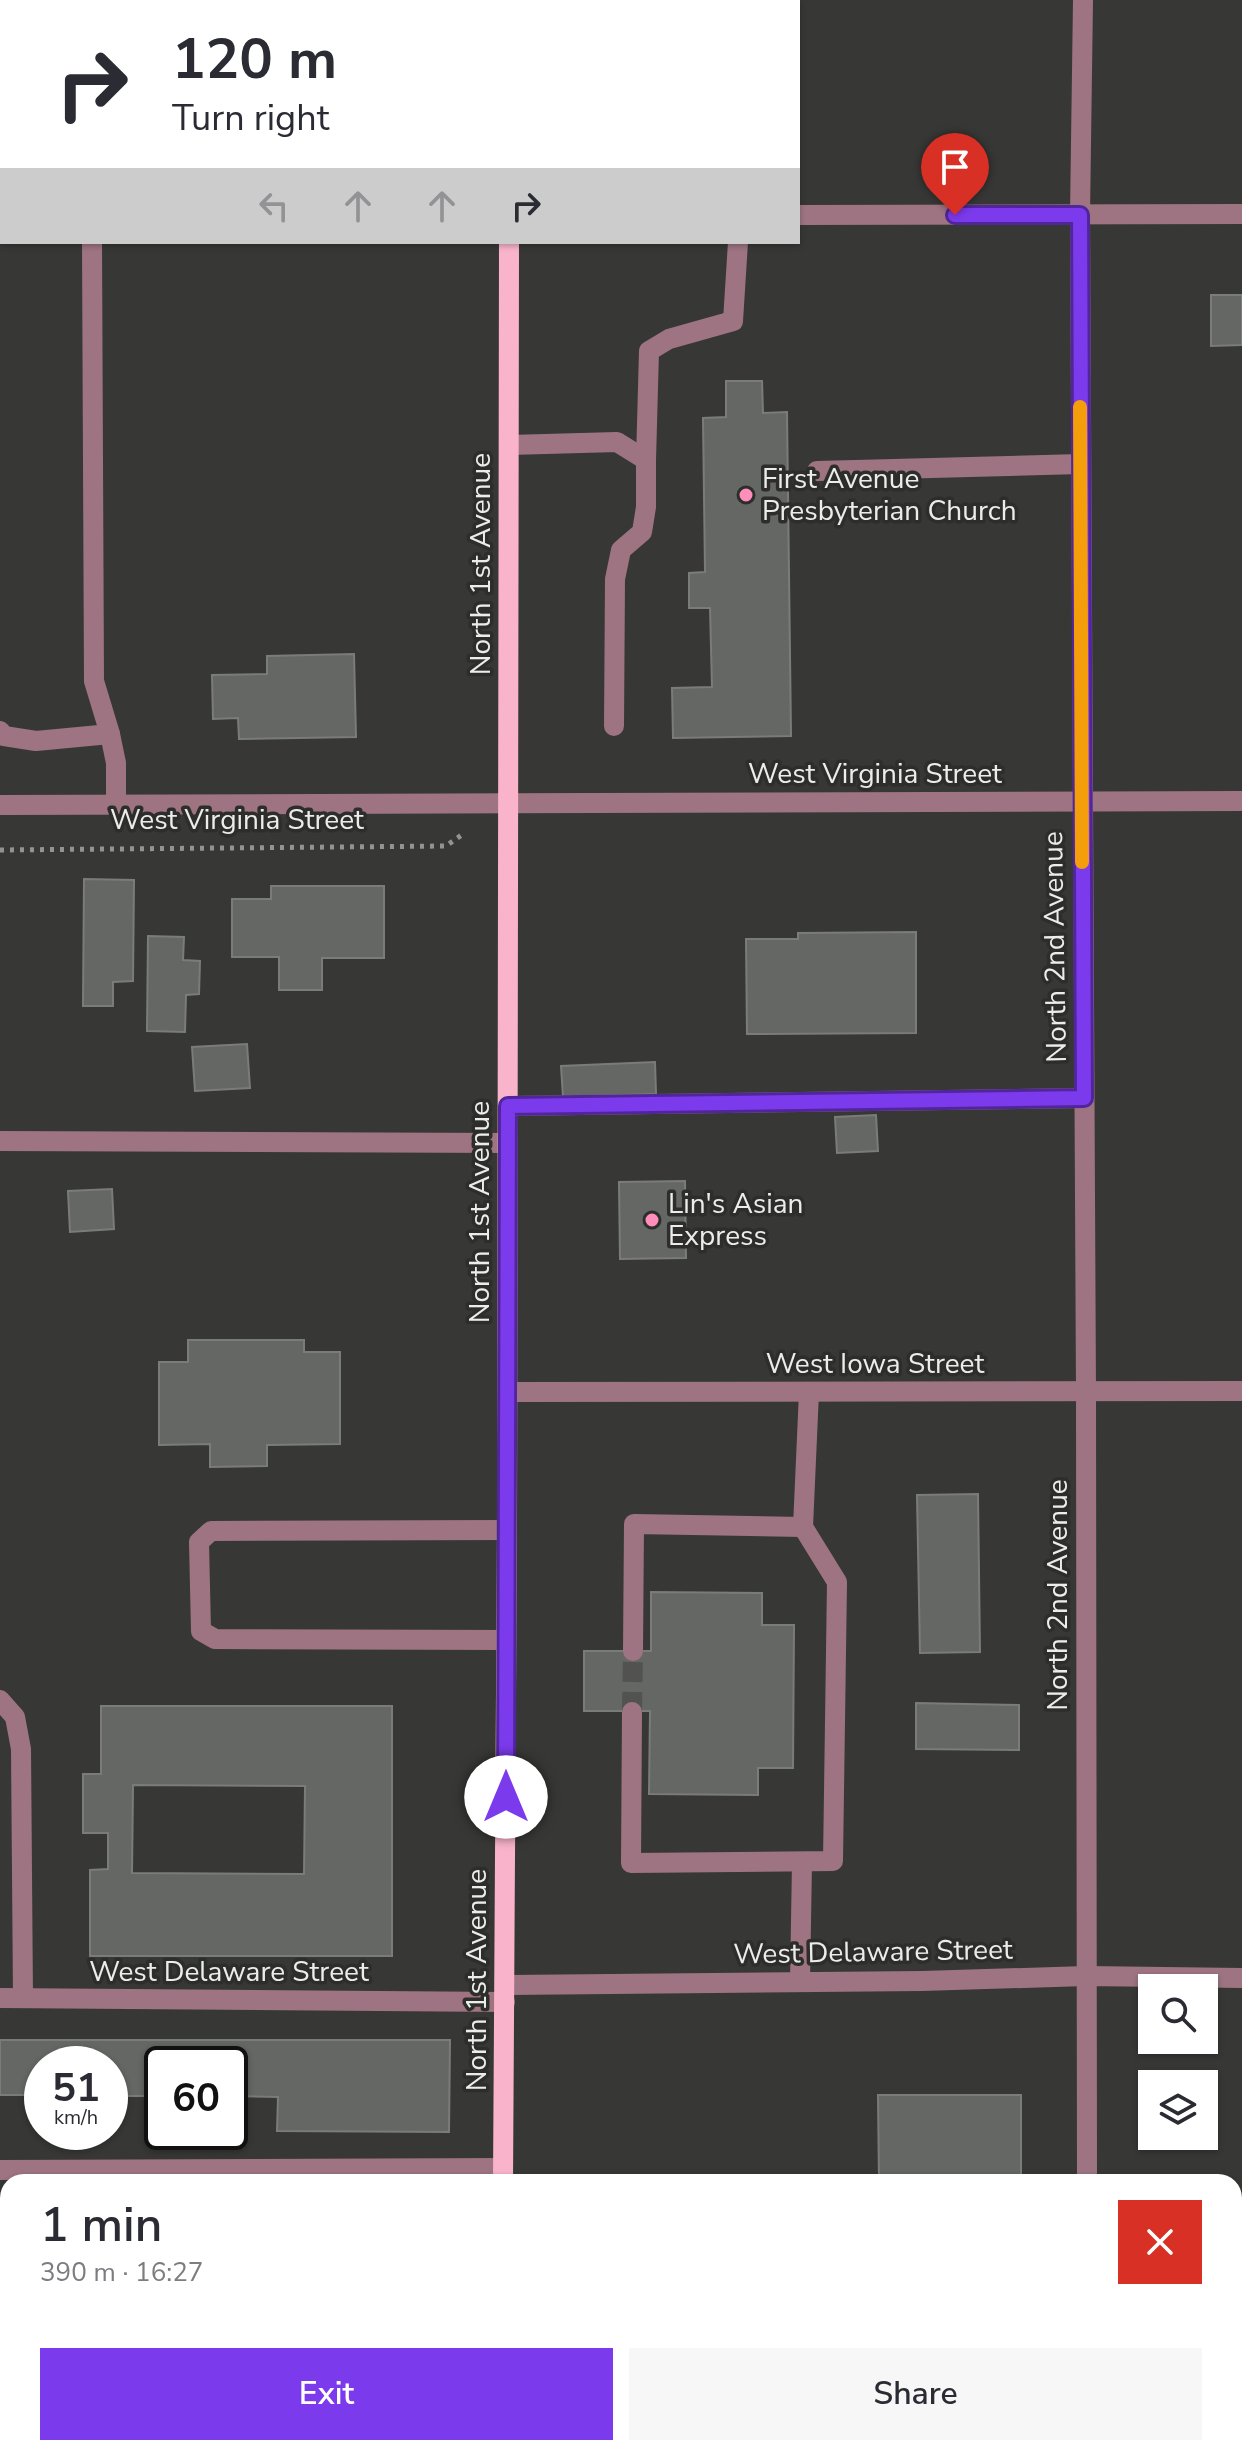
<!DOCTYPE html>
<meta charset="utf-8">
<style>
body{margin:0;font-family:"Nunito Sans",sans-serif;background:#f7f7f7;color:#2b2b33;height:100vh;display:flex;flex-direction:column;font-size:30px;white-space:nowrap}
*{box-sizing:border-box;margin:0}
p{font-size:26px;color:#7c7c81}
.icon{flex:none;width:44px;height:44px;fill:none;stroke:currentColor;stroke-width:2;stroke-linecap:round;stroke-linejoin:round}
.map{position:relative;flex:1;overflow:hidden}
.sheet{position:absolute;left:0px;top:2174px;width:1242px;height:282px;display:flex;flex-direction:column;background:#fff;border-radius:24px 24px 0 0;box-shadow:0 2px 6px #0004}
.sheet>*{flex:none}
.banner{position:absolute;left:0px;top:0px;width:800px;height:244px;box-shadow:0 2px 6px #0004;background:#fff;color:#2b2b33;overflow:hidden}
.tools{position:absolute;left:1138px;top:1974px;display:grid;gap:16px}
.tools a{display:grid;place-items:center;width:80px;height:80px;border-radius:0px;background:#fff;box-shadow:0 2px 6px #0004;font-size:40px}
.speed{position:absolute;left:24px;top:2046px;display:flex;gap:16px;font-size:40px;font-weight:700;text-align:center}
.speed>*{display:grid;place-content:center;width:104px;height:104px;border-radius:50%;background:#fff;box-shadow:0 2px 6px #0004;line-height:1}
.speed small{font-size:20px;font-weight:400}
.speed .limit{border:4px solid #111;border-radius:12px;background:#fff;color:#111}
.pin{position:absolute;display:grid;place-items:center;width:68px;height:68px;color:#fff;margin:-82px -34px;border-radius:50% 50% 50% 0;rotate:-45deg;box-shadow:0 0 8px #0007}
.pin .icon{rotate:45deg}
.me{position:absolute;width:88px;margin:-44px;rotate:0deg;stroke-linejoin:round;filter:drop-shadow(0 0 6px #0008)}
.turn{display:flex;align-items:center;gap:28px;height:168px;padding:0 40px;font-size:36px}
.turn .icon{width:104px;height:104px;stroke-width:2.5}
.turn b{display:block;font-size:56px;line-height:68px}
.lanes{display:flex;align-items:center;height:76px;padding:0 40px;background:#0003;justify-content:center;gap:40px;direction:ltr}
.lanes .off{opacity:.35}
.round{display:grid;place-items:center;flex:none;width:84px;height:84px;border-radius:0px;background:#f7f7f7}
.overview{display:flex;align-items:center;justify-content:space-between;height:136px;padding:0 40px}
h1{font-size:48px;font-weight:600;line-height:60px}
.button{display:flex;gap:16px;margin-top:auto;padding:16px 40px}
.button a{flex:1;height:92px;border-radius:0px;background:#7c3aed;color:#fff;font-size:32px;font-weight:600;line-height:92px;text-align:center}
.button a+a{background:#f7f7f7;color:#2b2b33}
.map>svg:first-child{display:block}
.building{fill:#656764;stroke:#7a7c79;stroke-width:2;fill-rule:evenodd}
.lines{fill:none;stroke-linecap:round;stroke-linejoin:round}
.minor-tunnel{stroke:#525351;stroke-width:20;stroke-dasharray:20 10;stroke-linecap:butt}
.path{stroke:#939492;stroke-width:5;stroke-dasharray:4 6;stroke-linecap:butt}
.minor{stroke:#9e7483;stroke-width:20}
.major{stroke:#f9b4cc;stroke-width:20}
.route-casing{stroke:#51269a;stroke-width:20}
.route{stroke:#7c3aed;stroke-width:14}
.slow{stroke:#f59e0b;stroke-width:14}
.poi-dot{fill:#ff8eba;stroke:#2d2e2c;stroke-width:3}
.labels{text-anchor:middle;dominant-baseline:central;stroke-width:7;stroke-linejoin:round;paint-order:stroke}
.poi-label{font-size:28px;fill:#ebeceb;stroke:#2d2e2c;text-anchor:start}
.street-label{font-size:28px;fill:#ebeceb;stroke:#2d2e2c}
</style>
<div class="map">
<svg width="1242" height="2455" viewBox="0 0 1242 2455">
<rect width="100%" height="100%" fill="#373836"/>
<g class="building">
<polygon points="0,0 177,0 177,2 2,2 2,24 0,24"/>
<rect x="253" y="0" width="119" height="2"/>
<polygon points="1211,295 1242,295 1242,345 1211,346"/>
<polygon points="726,381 762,381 763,413 787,412 791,736 673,738 672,688 712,687 710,608 689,608 689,573 705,572 703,418 726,417"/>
<polygon points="354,654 356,737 239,739 238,718 213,719 212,675 267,674 267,656"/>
<polygon points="84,879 134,880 133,981 113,982 113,1006 83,1006"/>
<polygon points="271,886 384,886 384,958 322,958 322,990 279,990 279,957 232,957 232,899 271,899"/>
<polygon points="916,932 916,1033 747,1034 746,939 798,939 798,933"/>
<polygon points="148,936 184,937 183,960 200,961 199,994 186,995 185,1032 147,1031"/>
<polygon points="247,1044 250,1088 195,1091 192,1047"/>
<polygon points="655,1062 656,1094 563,1097 561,1066"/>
<polygon points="876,1115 878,1151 837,1153 835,1117"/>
<polygon points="685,1181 686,1258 620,1259 619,1182"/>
<polygon points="112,1189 114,1229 70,1232 68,1191"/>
<polygon points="188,1340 304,1340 304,1352 340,1352 340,1444 267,1445 267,1466 210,1467 210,1444 159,1445 159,1362 188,1362"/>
<polygon points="978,1494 980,1652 920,1653 917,1495"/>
<polygon points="651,1592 762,1593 762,1625 794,1625 793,1768 758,1768 758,1795 649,1794 650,1711 584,1711 584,1651 651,1651"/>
<polygon points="916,1703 1019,1705 1019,1750 916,1749"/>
<path d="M101,1706h291v250h-302v-86l18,-1v-36h-25v-59h18zM133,1785l172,1 -1,88 -172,-1z"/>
<polygon points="0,2040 450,2040 449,2132 277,2131 278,2097 230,2096 230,2064 162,2064 162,2096 110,2096 110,2064 42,2064 42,2095 0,2095"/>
<polygon points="878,2095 1021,2095 1021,2182 879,2182"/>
<polygon points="1234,2445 1242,2445 1242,2455 1214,2455 1214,2448 1234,2448"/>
<rect x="897" y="2448" width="124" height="7"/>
</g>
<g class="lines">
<polyline class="minor-tunnel" points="632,1712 633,1651"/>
<polyline class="path" points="0,850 446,846 463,834"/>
<g class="minor">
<polyline points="212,0 212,2"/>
<polyline points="1083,0 1080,215 1086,1392 1087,2182"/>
<polyline points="419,2 419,0"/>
<polyline points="798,215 1242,214"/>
<polyline points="0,219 2,219"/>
<polyline points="509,445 617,442 646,460 646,507 642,532 621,550 615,579 614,726"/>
<polyline points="646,460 649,351 669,339 733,321 738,242"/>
<polyline points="817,471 1081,464"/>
<polyline points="0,731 4,736 36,741 110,734 94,681 92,242"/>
<polyline points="110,734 116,763 116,804"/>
<polyline points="0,805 1242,801"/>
<polyline points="508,1106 1084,1098"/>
<polyline points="0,1141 508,1143"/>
<polyline points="507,1392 1242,1391"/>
<polyline points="506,1640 215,1639 201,1631 199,1542 211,1531 507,1530"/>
<polyline points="633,1651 634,1524 803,1527"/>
<polyline points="0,1700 15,1717 21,1749 23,1998"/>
<polyline points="632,1712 631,1863 833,1861 837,1582 803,1527 809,1392"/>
<polyline points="800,1982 802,1862"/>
<polyline points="506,1985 922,1981 1086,1976 1242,1978"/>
<polyline points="0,1998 505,2002"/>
<polyline points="0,2170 503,2168"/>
<polyline points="1234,2273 1242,2273"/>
<polyline points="0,2400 8,2400"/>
<polyline points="127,2448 127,2455"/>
<polyline points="425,2448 425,2455"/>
<polyline points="1087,2448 1087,2455"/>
</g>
<g class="major">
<polyline points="509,2 509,0"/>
<polyline points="503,2182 507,1530 509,242"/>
<polyline points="505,2448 505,2455"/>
</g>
</g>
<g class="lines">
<defs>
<polyline id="route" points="506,1797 508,1106 1084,1098 1080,215 955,215"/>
</defs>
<use href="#route" class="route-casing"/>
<use href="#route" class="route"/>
<polyline class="slow" points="1080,407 1082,862"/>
</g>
<g class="poi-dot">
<circle cx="746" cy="495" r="8"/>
<circle cx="652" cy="1220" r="8"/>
</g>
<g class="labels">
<g class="poi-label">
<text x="762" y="479">First Avenue<tspan x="762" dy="32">Presbyterian Church</tspan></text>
<text x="668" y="1204">Lin's Asian<tspan x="668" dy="32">Express</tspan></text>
</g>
<g class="street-label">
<text transform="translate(481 564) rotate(-90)">North 1st Avenue</text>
<text x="875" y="774">West Virginia Street</text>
<text x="237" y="820">West Virginia Street</text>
<text transform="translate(1055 947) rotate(-91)">North 2nd Avenue</text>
<text transform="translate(480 1212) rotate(-90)">North 1st Avenue</text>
<text x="875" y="1364">West Iowa Street</text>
<text transform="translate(1058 1595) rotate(-90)">North 2nd Avenue</text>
<text transform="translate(873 1952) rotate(-1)">West Delaware Street</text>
<text x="229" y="1972">West Delaware Street</text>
<text transform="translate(477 1980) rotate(-90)">North 1st Avenue</text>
</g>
</g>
</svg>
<div class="tools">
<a><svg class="icon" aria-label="search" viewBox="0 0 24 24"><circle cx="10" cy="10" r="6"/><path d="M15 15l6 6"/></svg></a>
<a><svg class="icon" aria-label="layers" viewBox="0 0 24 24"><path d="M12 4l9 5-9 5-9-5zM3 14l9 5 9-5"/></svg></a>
</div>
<div class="speed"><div>51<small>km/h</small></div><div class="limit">60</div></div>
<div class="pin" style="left:955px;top:215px;background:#d93025"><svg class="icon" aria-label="arrive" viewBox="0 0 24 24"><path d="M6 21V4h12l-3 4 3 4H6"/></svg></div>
<svg class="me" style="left:506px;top:1797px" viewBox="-20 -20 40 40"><circle r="19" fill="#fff"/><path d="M0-13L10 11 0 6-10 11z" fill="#7c3aed"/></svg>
<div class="banner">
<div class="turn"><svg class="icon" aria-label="right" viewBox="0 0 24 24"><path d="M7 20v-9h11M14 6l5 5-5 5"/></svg><div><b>120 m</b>Turn right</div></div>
<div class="lanes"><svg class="icon off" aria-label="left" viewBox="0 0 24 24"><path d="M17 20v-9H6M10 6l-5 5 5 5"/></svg><svg class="icon off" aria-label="ahead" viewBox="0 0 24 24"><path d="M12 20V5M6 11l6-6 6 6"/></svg><svg class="icon off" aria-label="ahead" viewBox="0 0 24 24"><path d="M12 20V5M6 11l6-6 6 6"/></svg><svg class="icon" aria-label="right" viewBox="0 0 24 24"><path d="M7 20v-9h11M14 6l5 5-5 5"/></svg></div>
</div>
<section class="sheet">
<div class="overview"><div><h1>1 min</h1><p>390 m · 16:27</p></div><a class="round" style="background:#d93025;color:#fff"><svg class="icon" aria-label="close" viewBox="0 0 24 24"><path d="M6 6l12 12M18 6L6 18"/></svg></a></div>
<div class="button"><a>Exit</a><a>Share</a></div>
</section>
</div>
